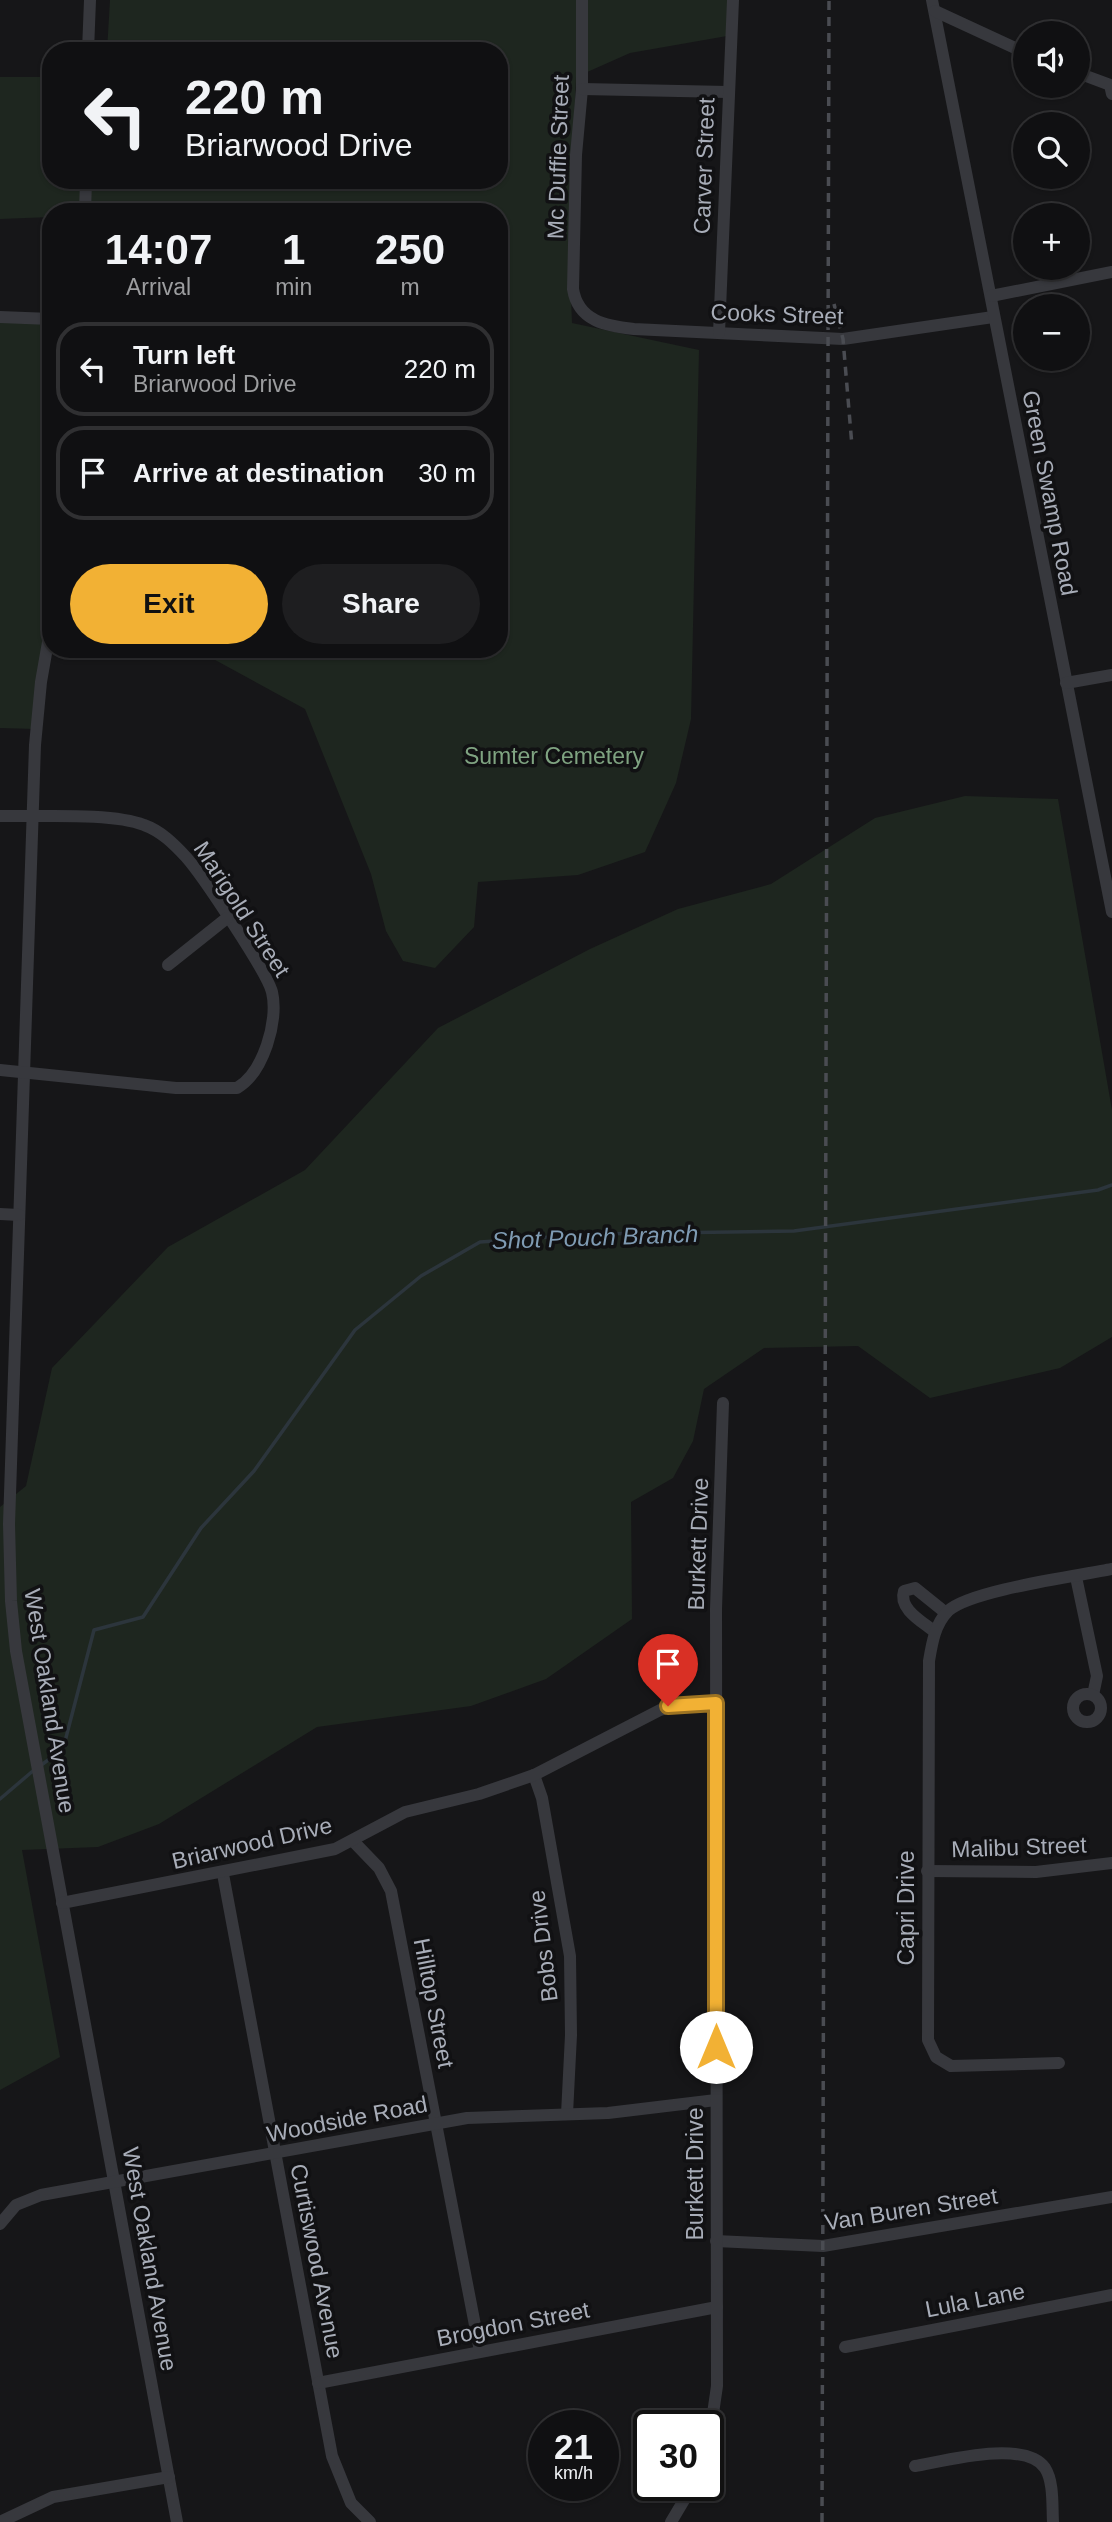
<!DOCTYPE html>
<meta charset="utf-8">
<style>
body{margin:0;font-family:Arial,sans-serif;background:#1e1e20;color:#f1f3f6;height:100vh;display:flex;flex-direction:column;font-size:26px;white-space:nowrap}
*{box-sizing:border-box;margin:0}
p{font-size:23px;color:#9c9d9f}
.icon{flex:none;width:38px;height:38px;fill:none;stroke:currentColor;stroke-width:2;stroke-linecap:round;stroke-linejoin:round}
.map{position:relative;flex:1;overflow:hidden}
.details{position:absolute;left:42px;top:203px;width:466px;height:455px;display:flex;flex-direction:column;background:#101012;border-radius:28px;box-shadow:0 2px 5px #0004,0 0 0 2px #303032}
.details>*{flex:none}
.hud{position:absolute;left:42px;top:42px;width:466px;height:147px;border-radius:28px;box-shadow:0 2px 5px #0004,0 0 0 2px #303032;background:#101012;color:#f1f3f6;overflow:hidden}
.tools{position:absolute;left:1013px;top:21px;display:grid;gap:14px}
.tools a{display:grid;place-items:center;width:77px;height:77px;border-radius:50%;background:#101012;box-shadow:0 2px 5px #0004,0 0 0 2px #303032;font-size:35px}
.speed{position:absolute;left:528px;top:2410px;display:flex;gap:14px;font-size:35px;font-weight:700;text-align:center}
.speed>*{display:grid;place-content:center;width:91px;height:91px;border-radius:50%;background:#101012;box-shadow:0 2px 5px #0004,0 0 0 2px #303032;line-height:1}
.speed small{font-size:18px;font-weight:400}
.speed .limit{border:4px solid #111;border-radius:10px;background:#fff;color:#111}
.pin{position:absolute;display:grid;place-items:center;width:60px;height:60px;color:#fff;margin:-72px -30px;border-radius:50% 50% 50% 0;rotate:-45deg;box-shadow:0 0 7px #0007}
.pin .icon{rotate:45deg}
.me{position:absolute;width:77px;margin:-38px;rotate:0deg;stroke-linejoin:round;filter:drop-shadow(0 0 5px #0008)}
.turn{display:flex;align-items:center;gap:24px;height:147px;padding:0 28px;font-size:32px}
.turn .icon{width:91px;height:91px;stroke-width:2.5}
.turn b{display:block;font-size:49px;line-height:60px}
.eta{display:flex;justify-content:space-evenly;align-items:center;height:119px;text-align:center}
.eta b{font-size:42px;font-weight:600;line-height:49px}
.primary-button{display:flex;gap:14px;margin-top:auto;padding:14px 28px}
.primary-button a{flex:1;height:80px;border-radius:42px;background:#f2b134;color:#111;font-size:28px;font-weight:600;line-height:80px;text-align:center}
.primary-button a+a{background:#1e1e20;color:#f1f3f6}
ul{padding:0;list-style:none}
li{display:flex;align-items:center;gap:21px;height:94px;margin:0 14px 10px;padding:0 14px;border:4px solid #303032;border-radius:28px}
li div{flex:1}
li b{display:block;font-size:26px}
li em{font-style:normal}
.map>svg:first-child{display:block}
.green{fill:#1e261f}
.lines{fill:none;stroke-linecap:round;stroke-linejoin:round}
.stream{stroke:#2c353c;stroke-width:3.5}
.minor{stroke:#37383d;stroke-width:12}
.rail{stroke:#4a4c52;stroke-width:3.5;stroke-dasharray:9 7;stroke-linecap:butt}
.route-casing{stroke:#9d7322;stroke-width:18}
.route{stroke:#f2b134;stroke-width:12}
.labels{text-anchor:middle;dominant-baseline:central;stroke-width:7;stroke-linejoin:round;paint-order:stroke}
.street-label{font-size:23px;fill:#a8adb8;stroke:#111113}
.park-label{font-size:23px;fill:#7fa381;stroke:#111113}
.water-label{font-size:24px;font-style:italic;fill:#7f9bb3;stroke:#111113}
</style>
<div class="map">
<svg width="1112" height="2522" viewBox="0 0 1112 2522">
<rect width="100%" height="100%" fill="#161618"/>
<g class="green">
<polygon points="110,0 728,0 727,36 630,53 576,77 569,246 572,323 699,350 691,719 676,783 645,852 578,875 478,882 474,927 435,968 403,961 386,931 371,874 305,709 195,649 499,649 499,212 51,212 51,217 0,219 0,77 51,77 51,180 499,180 499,51 107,51"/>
<polygon points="0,317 51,319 51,625 36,729 0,728"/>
<polygon points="965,796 1058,799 1112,1110 1112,1337 1060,1368 930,1398 858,1346 764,1348 704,1389 693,1441 673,1478 631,1502 632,1619 546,1679 471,1706 317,1727 159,1824 98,1847 22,1850 60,2057 0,2090 0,1507 26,1486 52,1368 168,1247 305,1170 438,1028 590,949 678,909 771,884 875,818"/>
</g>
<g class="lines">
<g class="stream">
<polyline points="40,1766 63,1749 94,1630 143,1617 201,1528 254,1471 355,1330 421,1276 480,1242 594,1234 794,1231 1098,1190 1112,1185"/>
<polyline points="0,1799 34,1770"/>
</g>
<g class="minor">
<path d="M582,0v89l-6,66 -3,134c5,32 33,37 61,40l209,10 150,-22"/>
<polyline points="932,0 1112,912"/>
<polyline points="935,11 1026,53"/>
<polyline points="88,51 90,0"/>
<polyline points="1078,73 1110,85 1112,94"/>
<polyline points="582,89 728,92"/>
<polyline points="85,212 86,180"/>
<polyline points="991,296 1112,272"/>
<polyline points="0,317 51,319"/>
<polyline points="719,333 733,0"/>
<polyline points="51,625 41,682 35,745 9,1524 11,1601 16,1651 177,2522"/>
<polyline points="1066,683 1112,675"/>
<path d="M0,816c37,1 112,-4 144,9 17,6 30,19 42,32 16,18 81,115 86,135 7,29 -9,81 -35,96h-61l-176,-18"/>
<polyline points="168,965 227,918"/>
<polyline points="0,1214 19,1215"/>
<polyline points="1076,1577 1097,1676 1093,1695"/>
<path d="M935,1632c-12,-10 -37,-23 -31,-41l11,-3 31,25"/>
<circle cx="1087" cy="1708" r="14"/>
<polyline points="534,1775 542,1798 570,1956 571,2035 567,2114"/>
<polyline points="353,1841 379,1868 391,1891 480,2351"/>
<polyline points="927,1871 1036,1872 1112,1863"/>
<polyline points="223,1874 332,2456 351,2503 370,2522"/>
<polyline points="62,1903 335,1849 405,1812 479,1794 534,1775 660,1710 682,1704 716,1703"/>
<path d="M1059,2063l-108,3 -15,-9 -8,-17 1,-379c3,-18 6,-37 19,-50 22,-21 130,-35 164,-42"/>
<polyline points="0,2224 16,2205 41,2195 467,2118 608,2113 716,2100"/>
<polyline points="716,2241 823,2246 1112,2197"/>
<polyline points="845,2347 1112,2295"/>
<polyline points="318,2383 717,2307"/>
<polyline points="709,2441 717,2386 716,1609 723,1403"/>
<path d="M915,2466c29,-5 110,-27 130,2 9,14 7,38 8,54"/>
<polyline points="0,2522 53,2497 169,2477"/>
<polyline points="671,2522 693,2485"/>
</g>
<g class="rail">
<polyline points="834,304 843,339 852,446"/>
<polyline points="822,2522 829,0"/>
</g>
</g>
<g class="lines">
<defs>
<polyline id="route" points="668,1706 716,1703 716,2047"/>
</defs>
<use href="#route" class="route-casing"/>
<use href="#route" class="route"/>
</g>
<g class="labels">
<g class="street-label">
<text transform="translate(558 157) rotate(-88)">Mc Duffie Street</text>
<text transform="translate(704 166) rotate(-88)">Carver Street</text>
<text transform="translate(777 314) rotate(2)">Cooks Street</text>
<text transform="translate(1050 493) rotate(79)">Green Swamp Road</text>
<text transform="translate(242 909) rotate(57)">Marigold Street</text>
<text transform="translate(698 1544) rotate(-88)">Burkett Drive</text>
<text transform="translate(50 1701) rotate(81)">West Oakland Avenue</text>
<text transform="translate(252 1843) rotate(-13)">Briarwood Drive</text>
<text transform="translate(1019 1847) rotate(-2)">Malibu Street</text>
<text transform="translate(906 1908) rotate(-90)">Capri Drive</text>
<text transform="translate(543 1946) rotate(-97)">Bobs Drive</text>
<text transform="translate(434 2003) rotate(79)">Hilltop Street</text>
<text transform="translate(347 2119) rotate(-11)">Woodside Road</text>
<text transform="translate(695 2174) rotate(-90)">Burkett Drive</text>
<text transform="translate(911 2209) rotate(-9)">Van Buren Street</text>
<text transform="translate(150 2259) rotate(80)">West Oakland Avenue</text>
<text transform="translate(317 2261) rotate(79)">Curtiswood Avenue</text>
<text transform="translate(975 2300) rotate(-11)">Lula Lane</text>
<text transform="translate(513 2324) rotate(-11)">Brogdon Street</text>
</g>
<g class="park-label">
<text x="554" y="756">Sumter Cemetery</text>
</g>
<g class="water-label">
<text transform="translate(595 1237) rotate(-2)">Shot Pouch Branch</text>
</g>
</g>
</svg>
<div class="tools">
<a><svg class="icon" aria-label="sound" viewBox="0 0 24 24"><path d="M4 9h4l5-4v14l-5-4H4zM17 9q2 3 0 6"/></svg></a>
<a><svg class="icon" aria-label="search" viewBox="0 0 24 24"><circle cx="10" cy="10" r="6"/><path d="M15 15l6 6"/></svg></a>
<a>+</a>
<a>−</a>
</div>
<div class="speed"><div>21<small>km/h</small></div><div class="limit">30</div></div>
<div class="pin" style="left:668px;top:1706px;background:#d93025"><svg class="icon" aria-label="arrive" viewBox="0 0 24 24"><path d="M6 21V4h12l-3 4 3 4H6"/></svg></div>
<svg class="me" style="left:716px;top:2047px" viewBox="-20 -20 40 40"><circle r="19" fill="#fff"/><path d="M0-13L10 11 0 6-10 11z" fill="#f2b134"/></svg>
<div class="hud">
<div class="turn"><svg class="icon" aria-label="left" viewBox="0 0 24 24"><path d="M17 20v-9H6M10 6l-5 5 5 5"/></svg><div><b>220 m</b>Briarwood Drive</div></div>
</div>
<section class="details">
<div class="eta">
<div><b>14:07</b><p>Arrival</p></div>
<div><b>1</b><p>min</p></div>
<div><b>250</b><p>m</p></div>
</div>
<ul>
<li><svg class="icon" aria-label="left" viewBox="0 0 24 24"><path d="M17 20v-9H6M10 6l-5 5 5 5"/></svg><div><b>Turn left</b><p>Briarwood Drive</p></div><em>220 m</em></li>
<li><svg class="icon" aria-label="arrive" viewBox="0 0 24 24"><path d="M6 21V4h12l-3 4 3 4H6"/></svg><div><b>Arrive at destination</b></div><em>30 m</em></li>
</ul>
<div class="primary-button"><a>Exit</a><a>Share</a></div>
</section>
</div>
